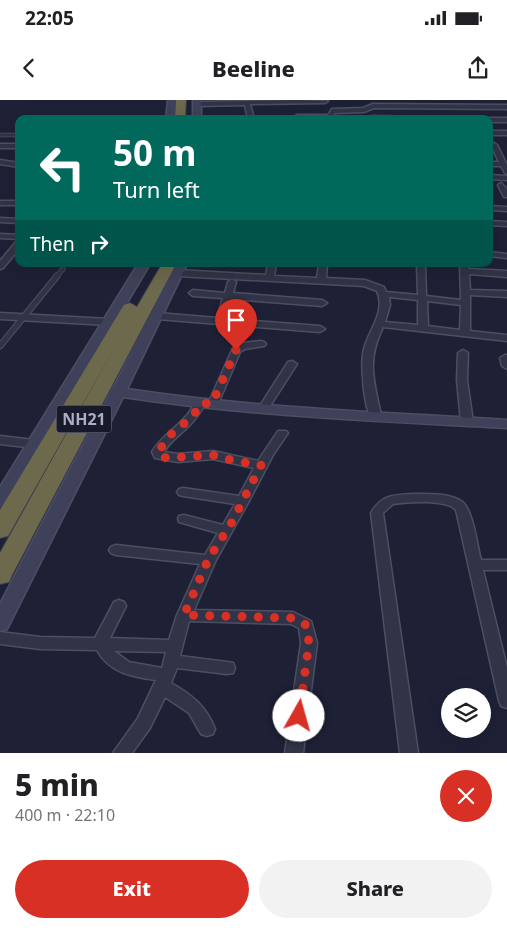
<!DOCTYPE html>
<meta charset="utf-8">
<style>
body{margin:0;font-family:"Noto Sans",sans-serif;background:#f2f2f2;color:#202124;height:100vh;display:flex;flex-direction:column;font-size:19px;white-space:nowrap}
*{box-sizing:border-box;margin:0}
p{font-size:16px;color:#757577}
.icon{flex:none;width:28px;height:28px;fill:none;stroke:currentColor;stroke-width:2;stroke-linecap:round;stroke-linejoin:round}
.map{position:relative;height:653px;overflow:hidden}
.drawer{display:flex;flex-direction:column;background:#fff;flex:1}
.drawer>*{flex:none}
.guide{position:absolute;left:15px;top:15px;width:478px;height:152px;border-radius:10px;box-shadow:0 5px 20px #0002;background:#00695c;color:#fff;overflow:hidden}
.buttons{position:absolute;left:441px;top:588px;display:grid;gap:10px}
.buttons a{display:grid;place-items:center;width:50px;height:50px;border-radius:50%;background:#fff;box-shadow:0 5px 20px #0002;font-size:25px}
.pin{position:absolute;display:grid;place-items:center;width:42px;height:42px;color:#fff;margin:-51px -21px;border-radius:50% 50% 50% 0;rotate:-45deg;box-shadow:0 0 5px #0007}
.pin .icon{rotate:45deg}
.me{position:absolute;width:55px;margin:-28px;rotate:7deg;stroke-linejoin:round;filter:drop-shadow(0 0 4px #0008)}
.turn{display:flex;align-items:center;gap:18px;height:105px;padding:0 15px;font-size:22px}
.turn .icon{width:65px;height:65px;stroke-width:2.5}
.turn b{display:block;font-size:35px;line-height:42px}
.then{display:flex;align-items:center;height:48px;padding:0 15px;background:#0003;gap:10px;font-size:19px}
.round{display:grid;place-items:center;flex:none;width:52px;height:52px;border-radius:26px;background:#f2f2f2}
.summary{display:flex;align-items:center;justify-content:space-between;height:85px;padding:0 15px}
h1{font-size:30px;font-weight:800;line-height:38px}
.action{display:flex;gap:10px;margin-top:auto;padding:10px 15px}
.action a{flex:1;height:58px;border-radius:30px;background:#d93025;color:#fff;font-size:20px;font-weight:800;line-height:58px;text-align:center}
.action a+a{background:#f2f2f2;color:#202124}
.status{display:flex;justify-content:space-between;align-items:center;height:35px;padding:0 25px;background:#fff;direction:ltr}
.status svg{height:14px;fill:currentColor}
header{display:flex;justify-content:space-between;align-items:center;height:65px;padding:0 15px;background:#fff;font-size:22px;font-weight:800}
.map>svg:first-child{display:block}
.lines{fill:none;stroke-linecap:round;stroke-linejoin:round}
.lane-far2-casing{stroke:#4c4e62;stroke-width:4.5}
.lane-far1-casing{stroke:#4c4e62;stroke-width:5.5}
.lane-casing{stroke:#4c4e62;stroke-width:7}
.street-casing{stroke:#4c4e62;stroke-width:3}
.secondary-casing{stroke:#4c4e62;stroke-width:3}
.highway-casing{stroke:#393c4e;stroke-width:2}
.lane-far2{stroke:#313446;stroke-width:3}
.lane-far1{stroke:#313446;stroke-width:4}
.lane{stroke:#313446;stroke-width:5}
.street{fill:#313446;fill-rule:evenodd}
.secondary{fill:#3f415a;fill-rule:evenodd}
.highway{fill:#6d694d;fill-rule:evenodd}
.route{stroke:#d93025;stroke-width:9;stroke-dasharray:0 16.2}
.labels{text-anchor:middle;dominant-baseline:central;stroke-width:4.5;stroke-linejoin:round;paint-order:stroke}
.shield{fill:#171a2a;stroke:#7e8196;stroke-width:1}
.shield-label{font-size:16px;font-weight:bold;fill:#aaadc4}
</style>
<div class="status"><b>22:05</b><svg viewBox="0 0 49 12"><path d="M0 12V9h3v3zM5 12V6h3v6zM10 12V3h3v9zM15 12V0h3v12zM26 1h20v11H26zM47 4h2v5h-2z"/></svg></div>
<header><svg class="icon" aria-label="back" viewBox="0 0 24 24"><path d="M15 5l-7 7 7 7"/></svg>Beeline<svg class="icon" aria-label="share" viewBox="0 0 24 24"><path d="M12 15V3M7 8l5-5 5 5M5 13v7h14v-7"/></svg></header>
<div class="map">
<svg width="507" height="653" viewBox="0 0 507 653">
<rect width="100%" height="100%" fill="#1e2136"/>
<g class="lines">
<defs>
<polyline id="lane-far2" points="0,35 19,35"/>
<polyline id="lane-far1" points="56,177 63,169"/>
<polyline id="lane" points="0,246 57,176"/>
<g id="street">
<polygon points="298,0 328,1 325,3 250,4 254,19 248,19 245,5 197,6 194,4 197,2"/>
<polygon points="373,4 507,5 507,9 374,8 364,12 334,13 335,19 297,19 294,17 297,15 328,15 332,9 363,8"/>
<polygon points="372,16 419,17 422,19 370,19"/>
<polygon points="489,18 507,18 507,22 489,22 487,19"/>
<rect x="489" y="31" width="18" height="4"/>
<polygon points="494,43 497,45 507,65 507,74 505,73 501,66 489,66 489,62 499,62 491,45"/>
<rect x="0" y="44" width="19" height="4"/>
<polygon points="0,60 19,63 19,67 0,64"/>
<polygon points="489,75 507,76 507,80 489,79"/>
<polygon points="501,83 507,89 507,97 504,97 498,85"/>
<rect x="0" y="101" width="19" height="4"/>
<polygon points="489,106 507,107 507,111 489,110"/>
<polygon points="0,118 19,119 19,123 0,122"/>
<polygon points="489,121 507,122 507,126 489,125"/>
<polygon points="0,134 19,135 19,139 0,138"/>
<polygon points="16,142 19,142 19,149 3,168 0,169 0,161"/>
<polygon points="489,152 507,154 507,158 489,156"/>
<path d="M268,164h8l-2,12 43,2 2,-14h8l-1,14 39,2 19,7 2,5 32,3 -1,-31h8l1,32 35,4 -1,-36h8l1,5 38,2v6l-38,-3 1,16 37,1v6l-37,-2v36l37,4v6l-124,-14c-17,35 -9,53 -2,89l-6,3 -4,-1c-7,-12 -11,-55 -7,-69 5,-20 22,-36 13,-58l-13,-5 -187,-10 -4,-3 4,-3 89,5zM389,197l29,3v25l-33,-3 5,-17zM427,201l34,4 -1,25 -32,-4z"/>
<polygon points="232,179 236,182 233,193 322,200 327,203 322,206 232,199 226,219 320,226 325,229 320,232 157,219 152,216 157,213 217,218 223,198 193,196 189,193 193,190 225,193 228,182"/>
<polygon points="0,213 108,219 113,222 108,225 0,219"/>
<polygon points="261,241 264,242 266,244 264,246 245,249 240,252 218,304 217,306 209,306 208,304 233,248 243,243"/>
<polygon points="463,250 468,253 467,280 473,322 467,325 461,322 457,280 458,253"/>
<polygon points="505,255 507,255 507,269 502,266 500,258"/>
<polygon points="292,261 297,264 268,309 263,312 259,311 258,309 288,262"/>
<path d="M201,300l5,3c-5,8 -10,16 -17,23 -9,9 -19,15 -25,26l14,2 35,-3 45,10 20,-30h8l2,2 -15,22 -24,46 -33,59 -22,50 99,2 18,9 6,22 -14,110h-18l16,-110 -2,-15 -8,-4 -102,-3 -9,35 47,6 6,1 2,5 -2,5 -6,1 -50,-6 -6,15c21,12 35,23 44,46l-2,5 -6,2 -6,-2 -12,-21 -24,-16 -15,31 -18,25h-19l25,-35 18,-38c-22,-3 -47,-7 -59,-30l-57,-1 -40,-5v-12l40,5 55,1 19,-36 5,-2 5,2 2,4 -16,32 59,2 8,-25 23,-51 -84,-9 -5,-2 -2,-3 2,-3 5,-2 89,10 13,-22 -39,-11 -1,-3 1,-3 5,-1 39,10 12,-21 -52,-8 -4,-1 -2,-3 2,-3 4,-1 56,8 15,-28 -41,-9 -35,3 -23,-4 -3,-6c9,-16 25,-24 36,-38 4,-5 6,-12 13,-14zM114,551l52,1 -4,16 -33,-6z"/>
<polygon points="0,336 34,340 40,344 34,348 0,344"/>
<path d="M414,394c14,0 35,-1 47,7 12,7 16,45 20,59h26v10h-24l24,98v40l-6,-2 -2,-5 -43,-191c-10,-11 -48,-8 -63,-6l-10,9 35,240h-18l-29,-240c11,-19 23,-18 43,-19z"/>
</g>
<g id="secondary">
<polygon points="168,0 176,0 174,19 166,19"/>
<rect x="193" y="0" width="8" height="19"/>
<polygon points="138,164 150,164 6,405 0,407 0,387"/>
<path d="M175,164h12l-60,125c126,19 253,23 380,31v8c-129,-7 -257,-12 -384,-31l-116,232 -7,2v-27l109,-209 -24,-4 -2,-3 2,-3 5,-1 24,3z"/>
</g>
<g id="highway">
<polygon points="176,0 186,0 185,19 175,19"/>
<polygon points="162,164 176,164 12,475 9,482 0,484 0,453 117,243 8,436 0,438 0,410 122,208 124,205 130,203 137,207"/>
</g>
</defs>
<use href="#lane-far2" class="lane-far2-casing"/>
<use href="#lane-far1" class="lane-far1-casing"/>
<use href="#lane" class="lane-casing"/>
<use href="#street" class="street-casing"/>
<use href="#secondary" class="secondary-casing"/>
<use href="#highway" class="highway-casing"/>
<use href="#lane-far2" class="lane-far2"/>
<use href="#lane-far1" class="lane-far1"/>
<use href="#lane" class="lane"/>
<use href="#street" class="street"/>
<use href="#secondary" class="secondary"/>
<use href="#highway" class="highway"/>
</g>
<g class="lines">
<polyline class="route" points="236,250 212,304 201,303 193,316 169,336 158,352 162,357 167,358 213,355 235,361 261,365 232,422 208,460 184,515 293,518 306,525 309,543 299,616"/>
</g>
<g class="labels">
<rect class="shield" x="56.5" y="305.5" width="55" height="27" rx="4"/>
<g class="shield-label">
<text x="84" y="319">NH21</text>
</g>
</g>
</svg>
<div class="buttons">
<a><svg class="icon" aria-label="layers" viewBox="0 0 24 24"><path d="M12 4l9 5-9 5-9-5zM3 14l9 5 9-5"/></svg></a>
</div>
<div class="pin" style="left:236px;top:250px;background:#d93025"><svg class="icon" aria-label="arrive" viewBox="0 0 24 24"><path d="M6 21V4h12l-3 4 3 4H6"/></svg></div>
<svg class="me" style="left:299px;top:616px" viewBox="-20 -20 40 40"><circle r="19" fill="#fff"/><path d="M0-13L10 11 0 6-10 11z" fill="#d93025"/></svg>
<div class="guide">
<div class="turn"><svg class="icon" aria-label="left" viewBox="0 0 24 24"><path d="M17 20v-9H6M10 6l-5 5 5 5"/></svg><div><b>50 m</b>Turn left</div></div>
<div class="then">Then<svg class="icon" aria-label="right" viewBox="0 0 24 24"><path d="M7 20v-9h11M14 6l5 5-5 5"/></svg></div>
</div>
</div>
<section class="drawer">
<div class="summary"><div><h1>5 min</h1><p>400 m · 22:10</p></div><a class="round" style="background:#d93025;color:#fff"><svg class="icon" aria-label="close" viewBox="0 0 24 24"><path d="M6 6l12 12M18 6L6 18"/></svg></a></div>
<div class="action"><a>Exit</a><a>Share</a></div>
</section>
